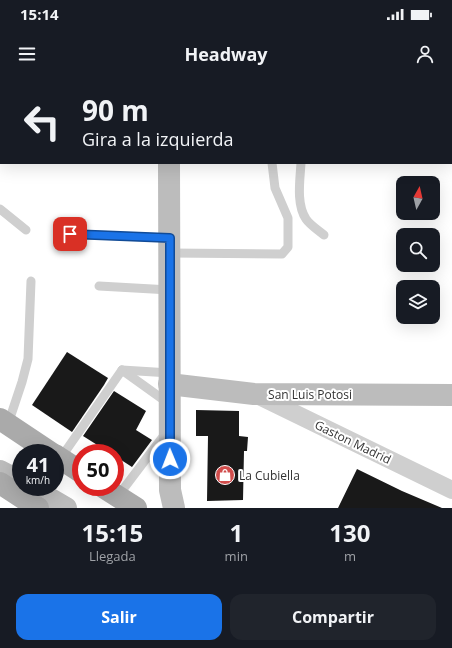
<!DOCTYPE html>
<html lang="es">
<style>
body{margin:0;font-family:"Open Sans",sans-serif;background:#20242c;color:#f1f3f6;height:100vh;display:flex;flex-direction:column;font-size:15px;white-space:nowrap}
*{box-sizing:border-box;margin:0}
p{font-size:13px;color:#9ea1a6}
.icon{flex:none;width:22px;height:22px;fill:none;stroke:currentColor;stroke-width:2;stroke-linecap:round;stroke-linejoin:round}
.map{position:relative;height:428px;overflow:hidden}
.side{display:flex;flex-direction:column;background:#171b24;flex:1}
.side>*{flex:none}
.guide{position:absolute;left:0px;top:0px;width:452px;height:84px;box-shadow:0 4px 16px #0002;background:#171b24;color:#f1f3f6;overflow:hidden}
.needle{width:26px;rotate:8deg}
.buttons{position:absolute;left:396px;top:96px;display:grid;gap:8px}
.buttons a{display:grid;place-items:center;width:44px;height:44px;border-radius:8px;background:#171b24;box-shadow:0 4px 16px #0002;font-size:20px}
.speed{position:absolute;left:12px;top:364px;display:flex;gap:8px;font-size:20px;font-weight:700;text-align:center}
.speed>*{display:grid;place-content:center;width:52px;height:52px;border-radius:50%;background:#171b24;box-shadow:0 4px 16px #0002;line-height:1}
.speed small{font-size:10px;font-weight:400}
.speed .limit{border:6px solid #d22;background:#fff;color:#111}
.pin{position:absolute;display:grid;place-items:center;width:34px;height:34px;color:#fff;margin:-17px;border-radius:8px;box-shadow:0 2px 6px #0006}
.me{position:absolute;width:44px;margin:-22px;rotate:359deg;stroke-linejoin:round;filter:drop-shadow(0 0 3px #0008)}
.turn{display:flex;align-items:center;gap:14px;height:84px;padding:0 16px;font-size:18px}
.turn .icon{width:52px;height:52px;stroke-width:2.5}
.turn b{display:block;font-size:28px;line-height:34px}
.eta{display:flex;justify-content:space-evenly;align-items:center;height:68px;text-align:center}
.eta b{font-size:24px;font-weight:700;line-height:28px}
.primary-button{display:flex;gap:8px;margin-top:auto;padding:8px 16px}
.primary-button a{flex:1;height:46px;border-radius:12px;background:#1a73e8;color:#fff;font-size:16px;font-weight:700;line-height:46px;text-align:center}
.primary-button a+a{background:#20242c;color:#f1f3f6}
.status{display:flex;justify-content:space-between;align-items:center;height:28px;padding:0 20px;background:#171b24;direction:ltr}
.status svg{height:11px;fill:currentColor}
header{display:flex;justify-content:space-between;align-items:center;height:52px;padding:0 16px;background:#171b24;font-size:18px;font-weight:700}
.map>svg:first-child{display:block}
.building{fill:#191919}
.lines{fill:none;stroke-linecap:round;stroke-linejoin:round}
.lane{stroke:#cfcfcf;stroke-width:9}
.street{stroke:#cfcfcf;stroke-width:18}
.secondary{stroke:#bcbcbc;stroke-width:22}
.primary{stroke:#aaa;stroke-width:22}
.route-casing{stroke:#114b97;stroke-width:10}
.route{stroke:#1a73e8;stroke-width:7}
.labels{text-anchor:middle;dominant-baseline:central;stroke-width:4;stroke-linejoin:round;paint-order:stroke}
.street-label{font-size:12px;fill:#323232;stroke:#fff}
.poi-label{font-size:12px;fill:#323232;stroke:#fff;text-anchor:start}
</style>
<div class="status"><b>15:14</b><svg viewBox="0 0 49 12"><path d="M0 12V9h3v3zM5 12V6h3v6zM10 12V3h3v9zM15 12V0h3v12zM26 1h20v11H26zM47 4h2v5h-2z"/></svg></div>
<header><svg class="icon" aria-label="menu" viewBox="0 0 24 24"><path d="M4 6h16M4 12h16M4 18h16"/></svg>Headway<svg class="icon" aria-label="person" viewBox="0 0 24 24"><circle cx="12" cy="8" r="4"/><path d="M4 21q1-7 8-7t8 7"/></svg></header>
<div class="map">
<svg width="452" height="428" viewBox="0 0 452 428">
<rect width="100%" height="100%" fill="#fff"/>
<g class="building">
<polygon points="67,272 108,298 104,305 72,352 32,325"/>
<polygon points="114,311 146,331 136,350 152,360 132,387 115,376 115,373 110,373 83,356"/>
<polygon points="196,330 239,331 239,356 248,357 247,371 244,371 243,420 207,421 208,356 196,356"/>
<polygon points="357,389 402,411 442,428 338,428"/>
</g>
<g class="lines">
<g class="lane">
<polyline points="12,1 12,0"/>
<path d="M301,83c-1,17 -5,41 5,56 4,6 12,11 18,16"/>
<polyline points="0,129 26,150"/>
<polyline points="70,154 170,158"/>
<polyline points="170,173 282,174 288,167 288,138 275,108 272,83"/>
<polyline points="99,206 170,210"/>
<polyline points="122,290 168,323"/>
<polyline points="122,290 170,293"/>
<polyline points="8,344 22,302 28,279 31,201"/>
<polyline points="60,379 122,290"/>
<polyline points="118,416 165,354"/>
</g>
<g class="street">
<polyline points="0,44 1,44"/>
<polyline points="451,44 452,44"/>
<polyline points="255,314 452,410"/>
</g>
<g class="secondary">
<polyline points="169,1 169,0"/>
<polyline points="169,83 170,410 174,428"/>
<polyline points="169,304 254,314 452,315"/>
<polyline points="0,391 21,402"/>
<polyline points="30,407 66,428"/>
</g>
<g class="primary">
<polyline points="0,339 51,373"/>
<polyline points="55,375 81,392"/>
<polyline points="0,403 38,428"/>
<polyline points="103,407 136,428"/>
</g>
</g>
<g class="lines">
<defs>
<polyline id="route" points="70,154 170,158 170,379"/>
</defs>
<use href="#route" class="route-casing"/>
<use href="#route" class="route"/>
</g>
<defs>
<symbol id="shop-disc" viewBox="-11 -11 22 22"><circle r="9.5" fill="#d14d4c" stroke="#fff"/><path d="M-5-2.5h2.3a2.7 3.5 0 0 1 5.4 0H5L5.5 6h-11ZM-1.5-2.5h3a1.5 2.3 0 0 0-3 0Z" fill="#fff"/></symbol>
</defs>
<g fill-rule="evenodd">
<use href="#shop-disc" x="214" y="384" width="22" height="22"/>
</g>
<g class="labels">
<g class="street-label">
<text x="310" y="314">San Luis Potosi</text>
<text transform="translate(353 362) rotate(26)">Gaston Madrid</text>
</g>
<g class="poi-label">
<text x="239" y="395">La Cubiella</text>
</g>
</g>
</svg>
<div class="buttons">
<a><svg class="needle" viewBox="-14 -14 28 28"><path d="M0-13l5 13h-10z" fill="#e53935"/><path d="M0 13l5-13h-10z" fill="#9ea1a6"/></svg></a>
<a><svg class="icon" aria-label="search" viewBox="0 0 24 24"><circle cx="10" cy="10" r="6"/><path d="M15 15l6 6"/></svg></a>
<a><svg class="icon" aria-label="layers" viewBox="0 0 24 24"><path d="M12 4l9 5-9 5-9-5zM3 14l9 5 9-5"/></svg></a>
</div>
<div class="speed"><div>41<small>km/h</small></div><div class="limit">50</div></div>
<div class="pin" style="left:70px;top:154px;background:#d93025"><svg class="icon" aria-label="arrive" viewBox="0 0 24 24"><path d="M6 21V4h12l-3 4 3 4H6"/></svg></div>
<svg class="me" style="left:170px;top:379px" viewBox="-20 -20 40 40"><circle r="17" fill="#1a73e8" stroke="#fff" stroke-width="3"/><path d="M0-11L8 9 0 5-8 9z" fill="#fff"/></svg>
<div class="guide">
<div class="turn"><svg class="icon" aria-label="left" viewBox="0 0 24 24"><path d="M17 20v-9H6M10 6l-5 5 5 5"/></svg><div><b>90 m</b>Gira a la izquierda</div></div>
</div>
</div>
<section class="side">
<div class="eta">
<div><b>15:15</b><p>Llegada</p></div>
<div><b>1</b><p>min</p></div>
<div><b>130</b><p>m</p></div>
</div>
<div class="primary-button"><a>Salir</a><a>Compartir</a></div>
</section>
